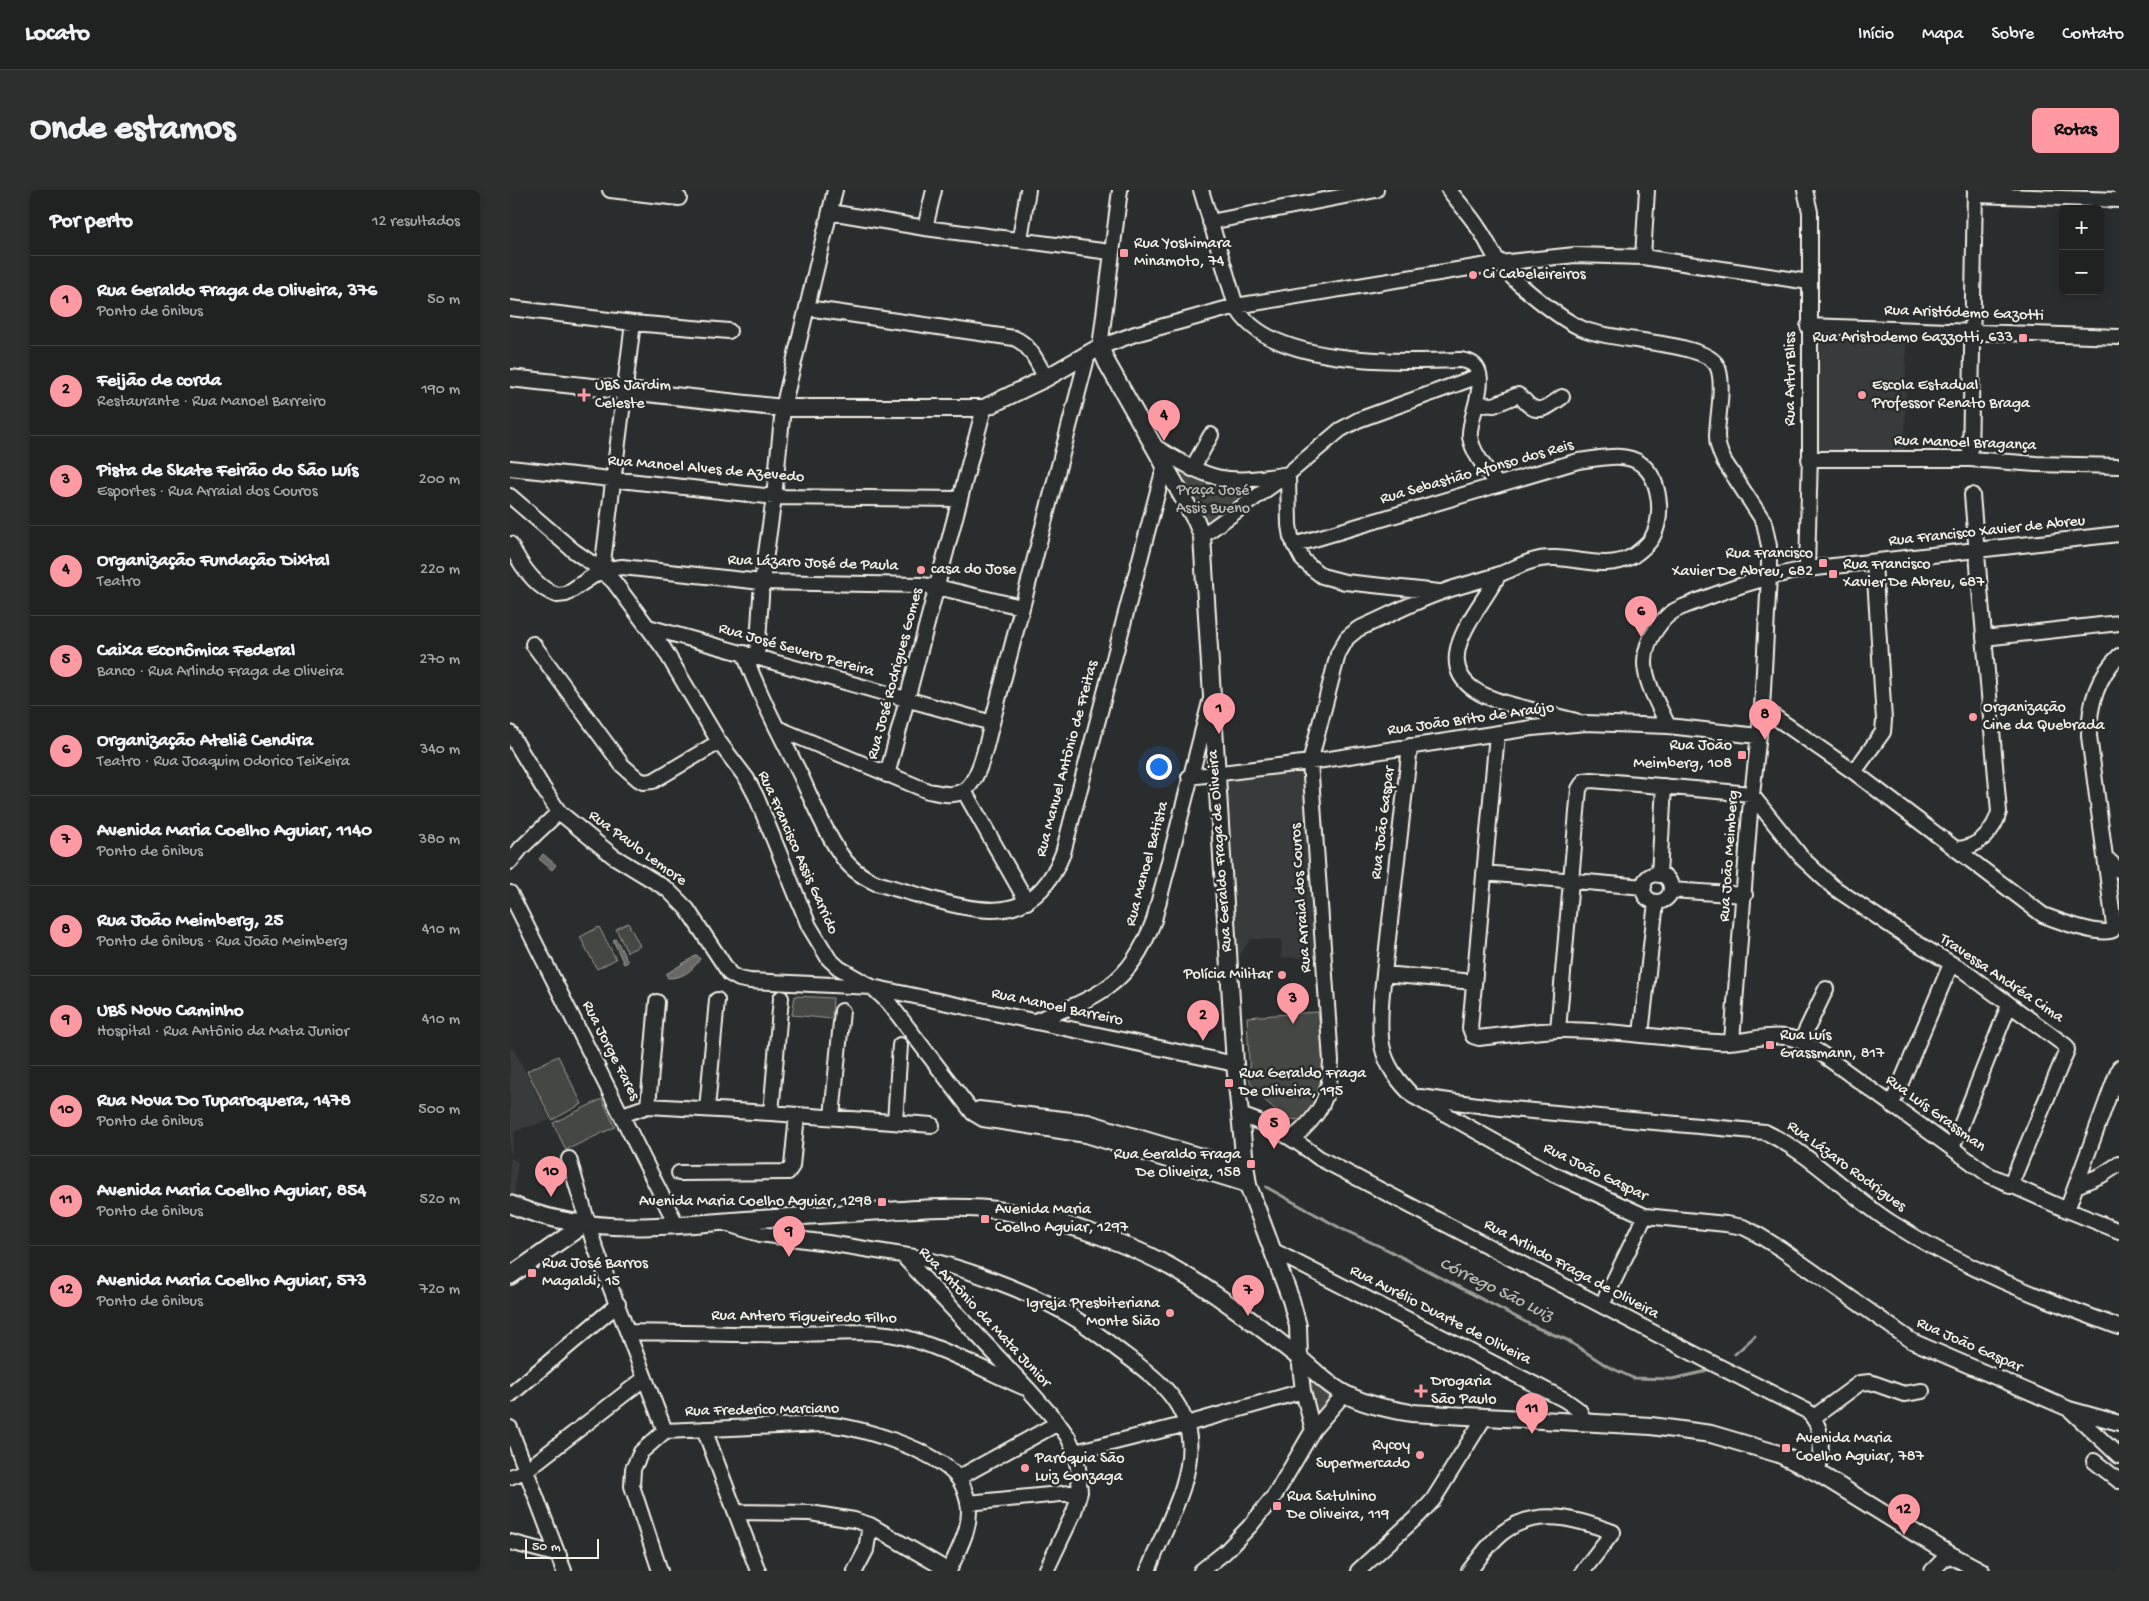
<!DOCTYPE html>
<html lang="pt">
<head>
<meta charset="utf-8">
<style>
	body { margin:0; font-family:"Gochi Hand",sans-serif; background:#2d2f2f; color:#f1f3f6 }
	.controls { position:absolute; right:15px; top:15px; display:grid; overflow:hidden; border-radius:8px; box-shadow:0 2px 8px #0003 }
	.controls button { width:45px; height:45px; display:grid; place-items:center; padding:0; border:0; border-bottom:1px solid #3d3f40; background:#202222; color:#f1f3f6; font:25px sans-serif }
	.scale { position:absolute; left:15px; bottom:12px; width:74px; box-sizing:border-box; padding-left:5px; border:2px solid #f4f1e8; border-top:0; font-size:14px; line-height:18px; white-space:nowrap; color:#f4f1e8; -webkit-text-stroke:4px #2a2d2e; paint-order:stroke }
	.you { position:absolute; left:648px; top:576px; width:18px; height:18px; margin:-12px; border:4px solid #fff; border-radius:50%; background:#1a73e8; box-shadow:0 0 0 8px #1a73e833 }
	.badge { display:grid; place-items:center; width:32px; height:32px; border-radius:50%; background:#ff9aa2; color:#111; font-size:16px; font-weight:700 }
	.pin { position:absolute; translate:-50% -41px; filter:drop-shadow(0 1px 2px #0008) }
	.pin::after { content:''; position:absolute; top:26px; width:18px; height:15px; background:inherit; clip-path:polygon(0 0,100% 0,50% 100%) }
	.list { margin:0; padding:0; list-style:none }
	h2 { display:flex; justify-content:space-between; align-items:center; height:65px; margin:0; padding:0 20px; font-size:21px }
	h2 small { font-size:16px; font-weight:400; color:#a2a4a5 }
	.list li { display:grid; grid-template-columns:32px 1fr auto; gap:15px; align-items:center; box-sizing:border-box; height:90px; padding:0 20px; border-top:1px solid #3d3f40 }
	.list b { display:block; font-size:19px; white-space:nowrap }
	.list p { margin:0; font-size:16px; white-space:nowrap; color:#a2a4a5 }
	.list em { font-size:16px; font-style:normal; color:#a2a4a5 }
	.map { position:relative; flex:none; width:1609px; height:1381px; overflow:hidden; border-radius:8px }
	header { display:flex; align-items:center; gap:30px; box-sizing:border-box; height:70px; padding:0 25px; background:#202222; border-bottom:1px solid #3d3f40 }
	header strong { font-size:24px }
	nav { display:flex; gap:28px; margin-inline-start:auto; font-size:18px }
	.intro { display:flex; align-items:center; justify-content:space-between; box-sizing:border-box; height:120px; padding:0 30px }
	h1 { margin:0; font-size:35px }
	.button { padding:12px 22px; border-radius:8px; background:#ff9aa2; color:#111; font-size:18px; font-weight:700 }
	main { display:flex; gap:30px; padding:0 30px }
	aside { flex:1; background:#202222; border-radius:8px; box-shadow:0 2px 8px #0003 }
	.map>svg:first-child { display:block }
	.built { fill:#373a3a }
	.green { fill:#444645; stroke:#9c9c96 }
	.water { fill:#676866; stroke:#9f9f9a }
	.lines { fill:none; stroke-linecap:round; stroke-linejoin:round }
	.stream { stroke:#9f9f9a; stroke-width:3 }
	.minor-casing { stroke:#f4f1e8; stroke-width:18 }
	.major-casing { stroke:#f4f1e8; stroke-width:20 }
	.minor { stroke:#2a2d2e; stroke-width:14 }
	.major { stroke:#2a2d2e; stroke-width:16 }
	.poi-dot { fill:#ff9aa2; stroke:#2a2d2e; stroke-width:2 }
	.labels { text-anchor:middle; dominant-baseline:central; stroke-width:5; stroke-linejoin:round; paint-order:stroke }
	.poi-label { font-size:16px; fill:#f4f1e8; stroke:#2a2d2e; text-anchor:start }
	.street-label { font-size:16px; fill:#f4f1e8; stroke:#2a2d2e }
	.park-label { font-size:16px; fill:#b6b5af; stroke:#2a2d2e }
	.water-label { font-size:18px; font-style:italic; fill:#b5b3ae; stroke:#2a2d2e }
</style>
</head>
<body>
<header>
<strong>Locato</strong>
<nav><a>Início</a><a>Mapa</a><a>Sobre</a><a>Contato</a></nav>
</header>
<div class="intro"><h1>Onde estamos</h1><a class="button">Rotas</a></div>
<main>
<aside>
<h2>Por perto<small>12 resultados</small></h2>
<ul class="list">
<li><span class="badge">1</span><div><b>Rua Geraldo Fraga de Oliveira, 376</b><p>Ponto de ônibus</p></div><em>50 m</em></li>
<li><span class="badge">2</span><div><b>Feijão de corda</b><p>Restaurante · Rua Manoel Barreiro</p></div><em>190 m</em></li>
<li><span class="badge">3</span><div><b>Pista de Skate Feirão do São Luís</b><p>Esportes · Rua Arraial dos Couros</p></div><em>200 m</em></li>
<li><span class="badge">4</span><div><b>Organização Fundação Dixtal</b><p>Teatro</p></div><em>220 m</em></li>
<li><span class="badge">5</span><div><b>Caixa Econômica Federal</b><p>Banco · Rua Arlindo Fraga de Oliveira</p></div><em>270 m</em></li>
<li><span class="badge">6</span><div><b>Organização Ateliê Cendira</b><p>Teatro · Rua Joaquim Odorico Teixeira</p></div><em>340 m</em></li>
<li><span class="badge">7</span><div><b>Avenida Maria Coelho Aguiar, 1140</b><p>Ponto de ônibus</p></div><em>380 m</em></li>
<li><span class="badge">8</span><div><b>Rua João Meimberg, 25</b><p>Ponto de ônibus · Rua João Meimberg</p></div><em>410 m</em></li>
<li><span class="badge">9</span><div><b>UBS Novo Caminho</b><p>Hospital · Rua Antônio da Mata Junior</p></div><em>410 m</em></li>
<li><span class="badge">10</span><div><b>Rua Nova Do Tuparoquera, 1478</b><p>Ponto de ônibus</p></div><em>500 m</em></li>
<li><span class="badge">11</span><div><b>Avenida Maria Coelho Aguiar, 854</b><p>Ponto de ônibus</p></div><em>520 m</em></li>
<li><span class="badge">12</span><div><b>Avenida Maria Coelho Aguiar, 573</b><p>Ponto de ônibus</p></div><em>720 m</em></li>
</ul>
</aside>
<div class="map">
<svg width="1609" height="1381" viewBox="0 0 1609 1381">
	<rect width="100%" height="100%" fill="#2a2d2e"/>
	<filter id="ink" filterUnits="userSpaceOnUse"><feTurbulence type="fractalNoise" baseFrequency=".02" numOctaves="2"/><feDisplacementMap in="SourceGraphic" scale="10" xChannelSelector="R" yChannelSelector="G"/><feConvolveMatrix kernelMatrix="1 2 1 2 8 2 1 2 1" color-interpolation-filters="sRGB"/></filter>
	<g filter="url(#ink)">
		<path class="built" d="M1310,142L1396,145L1395,265H1305Z
			M794,579L803,749L805,767L771,768L772,749H741L730,765L722,763L711,590Z
			M3,858L40,930L5,941L0,968L8,972L4,1005L0,1003V859Z"/>
		<path class="green" d="M663,275L764,291L695,337Z
			M118,733L130,756L117,762L106,739Z
			M89,737L106,769L87,779L70,747Z
			M285,806L323,808L322,829L282,825Z
			M808,822C812,864 823,896 793,930L780,929L767,921L751,907L740,892L737,827Z
			M48,866L72,914L42,930L17,881Z
			M92,909L105,937L56,960L43,933Z
			M798,1185L824,1209L802,1234Z"/>
		<path class="water" d="M33,664L46,675L42,680L29,669Z
			M106,749L118,772L114,774L103,750Z
			M187,765L190,769C182,781 173,788 158,788L156,784Z"/>
		<g class="lines">
			<path class="stream" d="M756,997L832,1039L878,1060L1025,1137L1057,1150L1097,1176L1123,1188L1162,1189L1193,1182L1201,1177
				M1225,1164L1245,1146"/>
			<defs>
				<path id="minor" d="M100,0L169,8
					M610,0L590,157L625,144L726,116L990,73L1065,65L1133,67L1299,92
					M691,0L726,116C757,177 892,172 950,170C990,174 957,226 960,247C963,264 977,280 987,294
					M939,0C949,13 960,25 969,39C977,50 982,64 991,75C1005,93 1050,129 1071,138C1100,152 1190,151 1206,174C1216,189 1207,228 1207,246C1207,255 1210,263 1214,271L1254,332L1259,356V386L1252,518L1240,622L1222,851
					M1295,0L1300,22V264L1297,379
					M1465,5L1609,10
					M320,22L415,38L600,62
					M700,32L866,0
					M415,38L424,0
					M510,49L518,0
					M1133,67L1137,0
					M0,118L123,133L219,141
					M297,118L504,148C521,155 527,173 536,188
					M1298,136L1609,147
					M966,214L984,215L1008,205C1014,208 1015,213 1020,216C1031,225 1043,213 1052,207
					M647,258C702,291 713,295 778,284
					M1299,269H1460L1526,274L1609,276
					M1460,269L1465,0
					M0,278L264,307L449,309
					M682,279L701,245
					M0,306L64,361L90,379L104,392L154,459L209,552L237,589L246,606L299,736L319,769L329,778L362,797L379,813L463,923L473,929L576,945L738,995
					M692,346L775,286
					M0,354C10,374 25,398 47,405L56,404L92,380L112,377L252,392L411,395L427,397L511,417
					M92,380L123,133
					M989,384C976,408 955,432 948,458C938,502 988,511 1018,519C1034,523 1050,527 1066,531
					M929,402L835,392L812,386L803,379L793,370L781,347L779,335L778,284L830,240L848,230L969,186
					M138,437L482,533
					M1474,448L1609,433
					M23,454L112,575L128,589L133,592L143,591L209,552
					M234,463C249,505 270,544 290,584C302,610 313,638 329,662C338,677 350,686 366,693C387,699 408,705 429,711C487,727 528,727 553,663L655,274
					M247,466L252,392L264,307L273,218L325,0
					M1252,518L1344,582L1533,725C1546,730 1591,747 1603,740L1604,735L1579,546C1579,517 1587,487 1609,466
					M1158,536C1143,502 1121,473 1147,438C1153,429 1160,422 1170,418C1213,401 1251,387 1297,379L1609,344
					M267,538L418,601C429,603 442,607 453,601C470,592 477,550 482,533L578,164
					M0,543L33,598L49,622L103,666L157,699L177,719L220,784L229,789L240,791L362,797L725,874
					M987,544L960,838L963,846L969,848C995,845 1022,841 1048,840C1101,839 1154,849 1207,852C1230,854 1252,844 1275,847C1291,849 1303,858 1316,867L1479,985L1557,1020L1609,1041
					M900,556C893,620 885,684 878,749C875,778 867,827 872,855C876,876 888,891 903,906L1043,984L1135,1026L1216,1034L1233,1037L1245,1043L1271,1059L1402,1151L1559,1219L1609,1233
					M1344,582L1373,542L1374,530L1364,372
					M377,585L474,218
					M679,587L800,572L1022,538L1076,533L1158,536L1248,546
					M454,601L517,712
					M1447,659C1468,658 1484,641 1489,622L1462,305
					M1595,667L1609,680
					M0,672L11,658L49,622
					M974,683L1134,697
					M1133 698a14 14 0 1 1 28 0a14 14 0 1 1-28 0Z
					M1149,685L1154,596
					M1161,700L1235,705
					M0,703L167,1036
					M874,784L964,792
					M525,831C588,807 619,796 644,730L700,512
					M1048,840L1069,599L1074,591L1082,590L1241,604L1293,669L1323,697L1405,752L1454,781L1556,856L1557,860L1500,996
					M1131,844L1146,712
					M1291,851L1316,799
					M910,907L990,918L1255,942C1302,964 1338,1005 1382,1033C1453,1078 1530,1108 1609,1137
					M1382,914L1441,774
					M138,916L147,812
					M197,919L207,810
					M469,919L578,932L735,979
					M261,923L271,808
					M112,925L138,916L261,923L422,935
					M729,925C760,934 784,949 809,968L1196,1170L1297,1221C1316,1238 1311,1260 1308,1283
					M322,927L332,821
					M385,932L390,855
					M783,948C810,926 820,907 821,871L800,572L828,464L837,448L848,439C876,427 903,412 932,402C951,395 971,391 990,384C1001,380 1011,374 1022,371C1055,360 1091,384 1123,366C1130,361 1138,355 1142,348C1154,327 1151,289 1131,274C1115,261 1087,269 1068,271L784,355
					M1442,958L1499,815
					M59,969L84,1054L155,1241
					M169,983L278,982L282,976L287,925
					M1566,996L1592,985L1609,974
					M1557,1020L1609,878
					M214,1033L250,1044L318,1053L392,1065L518,1199L548,1233L558,1247L565,1262L568,1278L570,1302L564,1322L536,1381
					M762,1060L1055,1210L1069,1220L1075,1232
					M392,1065C444,1073 527,1103 572,1133C585,1142 598,1152 611,1162C642,1185 674,1207 679,1248C684,1292 653,1340 638,1381
					M1092,1115L1135,1026
					M119,1142C173,1143 228,1145 283,1144C316,1144 357,1139 389,1146C432,1156 473,1180 513,1197
					M789,1167L793,1201L803,1240
					M0,1205L108,1114
					M1560,1220L1609,1266
					M1304,1227L1350,1193L1360,1192L1394,1204L1412,1201
					M0,1238L54,1381
					M194,1239L248,1381
					M155,1241L312,1234C347,1236 425,1259 448,1288C453,1294 456,1304 458,1312C463,1336 448,1360 439,1381L360,1335L344,1330L300,1323L226,1322
					M565,1262L677,1234L793,1201
					M1584,1271L1609,1291
					M0,1287L15,1281L135,1188
					M448,1288L548,1233
					M458,1313L570,1302
					M0,1352L49,1365
					M150,1381L122,1296L123,1279L131,1262L155,1241
					M345,1381L356,1360L360,1335
					M691,1381L715,1362L740,1336L765,1305L803,1240L834,1204
					M848,1381L910,1324L923,1310L974,1228
					M959,1381C970,1368 979,1353 992,1343C1027,1316 1067,1329 1103,1342L1073,1381
					M1422,1381L1439,1364"/>
				<path id="major" d="M0,188L273,218H474L536,188L590,157L597,173L686,331L692,346L725,874L735,974L738,995L781,1110L788,1136L789,1167
					M0,1014C65,1043 140,1038 209,1032C263,1028 318,1024 373,1021C413,1019 453,1015 493,1021C555,1031 625,1054 678,1087C716,1110 753,1139 787,1166C803,1179 819,1197 837,1205C857,1215 879,1219 901,1223L1141,1236L1201,1244L1269,1264L1308,1283L1439,1364L1471,1381
					M0,1086L73,1035"/>
			</defs>
			<use href="#minor" class="minor-casing"/>
			<use href="#major" class="major-casing"/>
			<use href="#minor" class="minor"/>
			<use href="#major" class="major"/>
		</g>
	</g>
	<g class="poi-dot">
		<rect x="609" y="58" width="10" height="10" rx="2.5"/>
		<circle cx="963" cy="85" r="5"/>
		<rect x="1508" y="143" width="10" height="10" rx="2.5"/>
		<path d="M71.5 197.5h5v5h5v5h-5v5h-5v-5h-5v-5h5z"/>
		<circle cx="1352" cy="205" r="5"/>
		<rect x="1308" y="368" width="10" height="10" rx="2.5"/>
		<circle cx="411" cy="380" r="5"/>
		<rect x="1318" y="379" width="10" height="10" rx="2.5"/>
		<circle cx="1463" cy="527" r="5"/>
		<rect x="1227" y="560" width="10" height="10" rx="2.5"/>
		<circle cx="772" cy="785" r="5"/>
		<rect x="1255" y="850" width="10" height="10" rx="2.5"/>
		<rect x="714" y="888" width="10" height="10" rx="2.5"/>
		<rect x="736" y="969" width="10" height="10" rx="2.5"/>
		<rect x="367" y="1007" width="10" height="10" rx="2.5"/>
		<rect x="470" y="1024" width="10" height="10" rx="2.5"/>
		<rect x="17" y="1078" width="10" height="10" rx="2.5"/>
		<circle cx="660" cy="1123" r="5"/>
		<path d="M908.5 1193.5h5v5h5v5h-5v5h-5v-5h-5v-5h5z"/>
		<rect x="1271" y="1253" width="10" height="10" rx="2.5"/>
		<circle cx="910" cy="1265" r="5"/>
		<circle cx="515" cy="1278" r="5"/>
		<rect x="762" y="1311" width="10" height="10" rx="2.5"/>
	</g>
	<g class="labels">
		<g class="poi-label">
			<text x="624" y="54">Rua Yoshimara<tspan x="624" dy="18">Minamoto, 74</tspan></text>
			<text x="973" y="85">Ci Cabeleireiros</text>
			<text x="1503" y="148" text-anchor="end">Rua Aristodemo Gazzotti, 633</text>
			<text x="85" y="196">UBS Jardim<tspan x="85" dy="18">Celeste</tspan></text>
			<text x="1362" y="196">Escola Estadual<tspan x="1362" dy="18">Professor Renato Braga</tspan></text>
			<text x="1303" y="364" text-anchor="end">Rua Francisco<tspan x="1303" dy="18">Xavier De Abreu, 682</tspan></text>
			<text x="1333" y="375">Rua Francisco<tspan x="1333" dy="18">Xavier De Abreu, 687</tspan></text>
			<text x="421" y="380">casa do Jose</text>
			<text x="1473" y="518">Organização<tspan x="1473" dy="18">Cine da Quebrada</tspan></text>
			<text x="1222" y="556" text-anchor="end">Rua João<tspan x="1222" dy="18">Meimberg, 108</tspan></text>
			<text x="762" y="785" text-anchor="end">Polícia Militar</text>
			<text x="1270" y="846">Rua Luís<tspan x="1270" dy="18">Grassmann, 817</tspan></text>
			<text x="729" y="884">Rua Geraldo Fraga<tspan x="729" dy="18">De Oliveira, 195</tspan></text>
			<text x="731" y="965" text-anchor="end">Rua Geraldo Fraga<tspan x="731" dy="18">De Oliveira, 158</tspan></text>
			<text x="362" y="1012" text-anchor="end">Avenida Maria Coelho Aguiar, 1298</text>
			<text x="485" y="1020">Avenida Maria<tspan x="485" dy="18">Coelho Aguiar, 1297</tspan></text>
			<text x="32" y="1074">Rua José Barros<tspan x="32" dy="18">Magaldi, 15</tspan></text>
			<text x="650" y="1114" text-anchor="end">Igreja Presbiteriana<tspan x="650" dy="18">Monte Sião</tspan></text>
			<text x="921" y="1192">Drogaria<tspan x="921" dy="18">São Paulo</tspan></text>
			<text x="1286" y="1249">Avenida Maria<tspan x="1286" dy="18">Coelho Aguiar, 787</tspan></text>
			<text x="900" y="1256" text-anchor="end">Rycoy<tspan x="900" dy="18">Supermercado</tspan></text>
			<text x="525" y="1269">Paróquia São<tspan x="525" dy="18">Luiz Gonzaga</tspan></text>
			<text x="777" y="1307">Rua Satulnino<tspan x="777" dy="18">De Oliveira, 119</tspan></text>
		</g>
		<g class="street-label">
			<text transform="translate(1454 124) rotate(2)">Rua Aristódemo Gazotti</text>
			<text transform="translate(1281 189) rotate(-90)">Rua Artur Bliss</text>
			<text transform="translate(1455 254) rotate(2)">Rua Manoel Bragança</text>
			<text transform="translate(196 280) rotate(5)">Rua Manoel Alves de Azevedo</text>
			<text transform="translate(967 283) rotate(-16)">Rua Sebastião Afonso dos Reis</text>
			<text transform="translate(1477 342) rotate(-6)">Rua Francisco Xavier de Abreu</text>
			<text transform="translate(303 374) rotate(2)">Rua Lázaro José de Paula</text>
			<text transform="translate(286 461) rotate(16)">Rua José Severo Pereira</text>
			<text transform="translate(386 484) rotate(-75)">Rua José Rodrigues Gomes</text>
			<text transform="translate(961 530) rotate(-8)">Rua João Brito de Araújo</text>
			<text transform="translate(558 569) rotate(-75)">Rua Manuel Antônio de Freitas</text>
			<text transform="translate(874 633) rotate(-83)">Rua João Gaspar</text>
			<text transform="translate(127 659) rotate(36)">Rua Paulo Lemore</text>
			<text transform="translate(711 661) rotate(-94)">Rua Geraldo Fraga de Oliveira</text>
			<text transform="translate(287 663) rotate(66)">Rua Francisco Assis Garrido</text>
			<text transform="translate(1220 666) rotate(-86)">Rua João Meimberg</text>
			<text transform="translate(638 674) rotate(-75)">Rua Manoel Batista</text>
			<text transform="translate(792 708) rotate(-94)">Rua Arraial dos Couros</text>
			<text transform="translate(1491 789) rotate(34)">Travessa Andréa Cima</text>
			<text transform="translate(547 818) rotate(12)">Rua Manoel Barreiro</text>
			<text transform="translate(100 861) rotate(63)">Rua Jorge Fares</text>
			<text transform="translate(1425 924) rotate(36)">Rua Luís Grassman</text>
			<text transform="translate(1336 977) rotate(36)">Rua Lázaro Rodrigues</text>
			<text transform="translate(1085 983) rotate(26)">Rua João Gaspar</text>
			<text transform="translate(1061 1080) rotate(28)">Rua Arlindo Fraga de Oliveira</text>
			<text transform="translate(930 1126) rotate(27)">Rua Aurélio Duarte de Oliveira</text>
			<text transform="translate(294 1128) rotate(1)">Rua Antero Figueiredo Filho</text>
			<text transform="translate(474 1128) rotate(47)">Rua Antônio da Mata Junior</text>
			<text transform="translate(1459 1156) rotate(24)">Rua João Gaspar</text>
			<text transform="translate(252 1221) rotate(-1)">Rua Frederico Marciano</text>
		</g>
		<g class="park-label">
			<text x="703" y="301">Praça José<tspan x="703" dy="18">Assis Bueno</tspan></text>
		</g>
		<g class="water-label">
			<text transform="translate(986 1100) rotate(26)">Córrego São Luiz</text>
		</g>
	</g>
</svg>
<div class="controls">
<button>+</button>
<button>−</button>
</div>
<div class="scale">50 m</div>
<div class="you"></div>
<div class="pin badge" style="left:709px;top:544px">1</div>
<div class="pin badge" style="left:693px;top:851px">2</div>
<div class="pin badge" style="left:783px;top:834px">3</div>
<div class="pin badge" style="left:654px;top:251px">4</div>
<div class="pin badge" style="left:764px;top:959px">5</div>
<div class="pin badge" style="left:1131px;top:447px">6</div>
<div class="pin badge" style="left:738px;top:1126px">7</div>
<div class="pin badge" style="left:1255px;top:550px">8</div>
<div class="pin badge" style="left:279px;top:1067px">9</div>
<div class="pin badge" style="left:41px;top:1007px">10</div>
<div class="pin badge" style="left:1022px;top:1244px">11</div>
<div class="pin badge" style="left:1394px;top:1345px">12</div>
</div>
</main>
</body>
</html>
